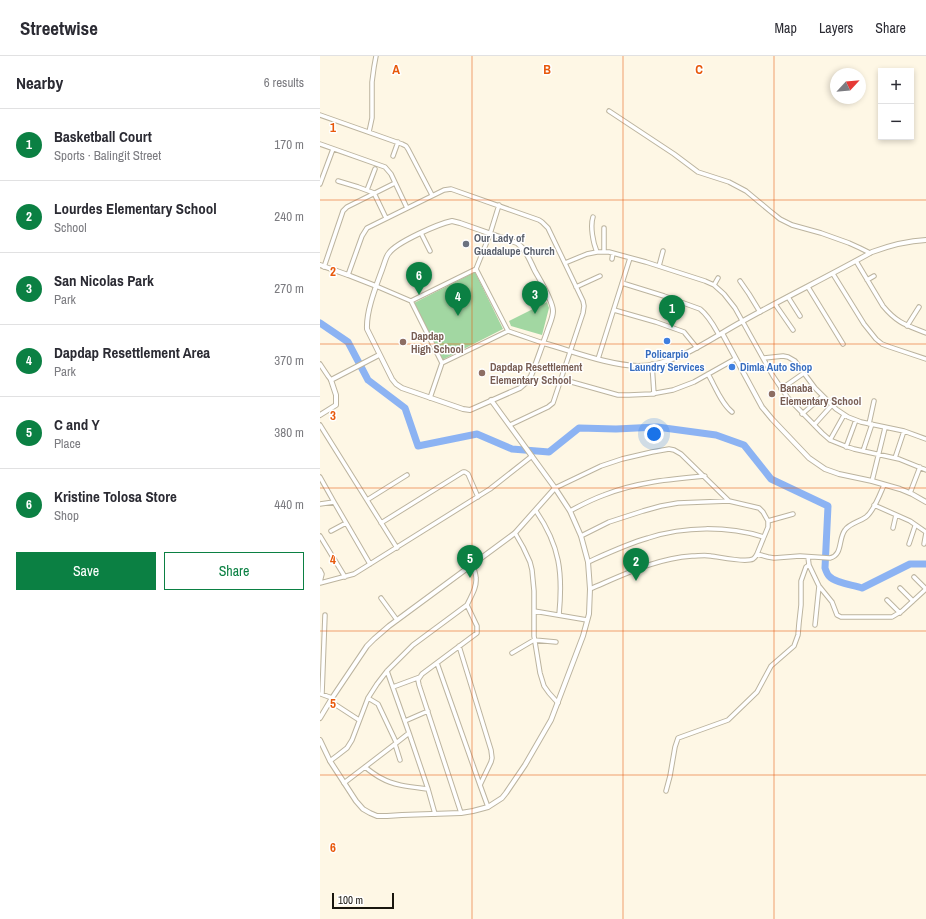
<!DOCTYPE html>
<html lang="en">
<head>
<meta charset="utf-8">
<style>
	body { margin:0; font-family:"Archivo Narrow",sans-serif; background:#f7f7f7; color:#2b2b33 }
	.controls { position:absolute; right:12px; top:12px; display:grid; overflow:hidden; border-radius:0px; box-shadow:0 2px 6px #0003 }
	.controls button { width:36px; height:36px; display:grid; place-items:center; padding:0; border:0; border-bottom:1px solid #e1e1e2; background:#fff; color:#2b2b33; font:20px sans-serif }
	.compass { position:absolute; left:510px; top:12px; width:36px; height:36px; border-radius:50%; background:#fff; box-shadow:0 2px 6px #0003; rotate:64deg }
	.scale { position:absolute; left:12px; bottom:10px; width:62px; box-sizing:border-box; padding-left:4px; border:2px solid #19160e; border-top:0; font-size:11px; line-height:14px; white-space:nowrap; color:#19160e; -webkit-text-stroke:3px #fff; paint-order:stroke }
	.you { position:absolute; left:334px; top:378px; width:14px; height:14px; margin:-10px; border:3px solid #fff; border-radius:50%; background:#1a73e8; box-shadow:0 0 0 6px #1a73e833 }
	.badge { display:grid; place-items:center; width:26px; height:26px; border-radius:50%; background:#0b8043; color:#fff; font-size:13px; font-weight:700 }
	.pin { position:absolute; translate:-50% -33px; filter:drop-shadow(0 1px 2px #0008) }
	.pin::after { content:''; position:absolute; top:21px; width:14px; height:12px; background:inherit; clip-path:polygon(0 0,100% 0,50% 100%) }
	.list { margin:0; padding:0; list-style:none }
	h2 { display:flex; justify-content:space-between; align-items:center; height:52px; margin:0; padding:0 16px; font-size:17px }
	h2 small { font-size:13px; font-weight:400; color:#7c7c81 }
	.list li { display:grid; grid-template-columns:26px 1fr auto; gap:12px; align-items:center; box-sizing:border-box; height:72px; padding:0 16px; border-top:1px solid #e1e1e2 }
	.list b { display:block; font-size:15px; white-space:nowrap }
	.list p { margin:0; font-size:13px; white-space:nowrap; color:#7c7c81 }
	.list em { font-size:13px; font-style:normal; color:#7c7c81 }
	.actions { display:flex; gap:8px; padding:12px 16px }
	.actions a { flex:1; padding:9px 0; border:1px solid #0b8043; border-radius:0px; text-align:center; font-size:14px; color:#0b8043 }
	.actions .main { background:#0b8043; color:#fff }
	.map { position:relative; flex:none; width:606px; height:863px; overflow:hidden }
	header { display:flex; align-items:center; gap:24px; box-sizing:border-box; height:56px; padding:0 20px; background:#fff; border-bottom:1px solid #e1e1e2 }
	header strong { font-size:19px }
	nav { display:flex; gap:22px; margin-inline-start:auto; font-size:14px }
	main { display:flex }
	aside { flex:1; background:#fff }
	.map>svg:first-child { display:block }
	.green { fill:#a2d7a2 }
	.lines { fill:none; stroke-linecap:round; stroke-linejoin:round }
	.river { stroke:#8cb3f3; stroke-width:7 }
	.minor-casing { stroke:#bcb49f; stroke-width:5.5 }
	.tertiary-casing { stroke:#bcb49f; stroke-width:6 }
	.minor { stroke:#fff; stroke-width:3.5 }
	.tertiary { stroke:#fff; stroke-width:4 }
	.grid { fill:none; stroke:#e8590c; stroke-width:1; stroke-opacity:0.55 }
	.worship-dot { fill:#6b7280; stroke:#fff; stroke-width:1.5 }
	.shop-dot { fill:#3f7fe0; stroke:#fff; stroke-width:1.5 }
	.education-dot { fill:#8d6e63; stroke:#fff; stroke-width:1.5 }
	.labels { text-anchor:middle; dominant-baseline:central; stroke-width:3; stroke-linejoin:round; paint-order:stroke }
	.worship-label { font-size:11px; font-weight:bold; fill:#5b616d; stroke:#fff; text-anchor:start }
	.education-label { font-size:11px; font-weight:bold; fill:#785e54; stroke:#fff; text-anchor:start }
	.shop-label { font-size:11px; font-weight:bold; fill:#366cbe; stroke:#fff }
	.grid-label { font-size:13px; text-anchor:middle; font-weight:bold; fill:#e8590c; stroke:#fff; stroke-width:3; stroke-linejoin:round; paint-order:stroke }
</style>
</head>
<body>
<header>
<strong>Streetwise</strong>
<nav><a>Map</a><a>Layers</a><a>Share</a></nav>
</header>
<main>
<aside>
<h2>Nearby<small>6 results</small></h2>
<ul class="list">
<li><span class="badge">1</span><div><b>Basketball Court</b><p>Sports · Balingit Street</p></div><em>170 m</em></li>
<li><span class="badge">2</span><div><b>Lourdes Elementary School</b><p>School</p></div><em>240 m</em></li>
<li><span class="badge">3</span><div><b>San Nicolas Park</b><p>Park</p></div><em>270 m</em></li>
<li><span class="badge">4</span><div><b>Dapdap Resettlement Area</b><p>Park</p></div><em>370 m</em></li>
<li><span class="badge">5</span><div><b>C and Y</b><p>Place</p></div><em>380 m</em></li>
<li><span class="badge">6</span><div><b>Kristine Tolosa Store</b><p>Shop</p></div><em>440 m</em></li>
</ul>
<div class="actions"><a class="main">Save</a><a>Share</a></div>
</aside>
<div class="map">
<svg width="606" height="863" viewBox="0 0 606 863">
	<rect width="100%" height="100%" fill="#fef7e5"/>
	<path class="green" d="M155,216L183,273L122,304L94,247Z
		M227,246L229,252L222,279L191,270L189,265Z"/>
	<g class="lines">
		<path class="river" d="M0,267L28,286L48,324L85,352L98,390L157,378L192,393L229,396L259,372L296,373L337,371L396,379L424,389L451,423L508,450L505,512C506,515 507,518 509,520C515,527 534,529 542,532L590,508H606"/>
		<defs>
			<path id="minor" d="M289,55L354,98L378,116L409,126L426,135L450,155L460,163L472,169L501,177L529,187L540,192L550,197
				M0,59L82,88L86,90L88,93L112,139
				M49,76L52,62V26L54,11L56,0
				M0,88L65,111L71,118L87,152
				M73,100L78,86
				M18,125L38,131L54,137L66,162
				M0,128L13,93
				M47,134L55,113
				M273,161C270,170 273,187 277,196
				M101,177L110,195
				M284,195V172
				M292,203L293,197
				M536,205L563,250C577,267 586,269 606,277
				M245,207L267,198L277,196H289L326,206L385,225L394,229L404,238L415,252L453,320L468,342L502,377L510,384L525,390L534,393L579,403L606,414
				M339,210L343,195
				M4,211L23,155L27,151L75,127
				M156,213L188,275L122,307L91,245L156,213L170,178L179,149
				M513,218L544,268L556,283L562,288L570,291L606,303
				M28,219L42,180L47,172L124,134L131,133L219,164L222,166L228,172L263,245L264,250L263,257L233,347L228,351L190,369
				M547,224L554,220
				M420,225L429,238L440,256
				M302,227L344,240L380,253C389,260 394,270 399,279
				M394,229L398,222
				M56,230L91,245
				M256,231L280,220
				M488,231L523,288
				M468,241L480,260
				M455,248L473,274
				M294,254L336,266L364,276L377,292
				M587,270L599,251
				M188,275L223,287
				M444,302L463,300L468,301L475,305L495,332L516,353L528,361L541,366L584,375L606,383
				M278,303L310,202
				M0,308L8,320L11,324
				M332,308L334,338
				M388,318C395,330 401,347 412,356
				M241,323L298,339H309L331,338L353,334L374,326L415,303
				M461,333L484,317
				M110,342L122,307
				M482,358L503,340
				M549,368L554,345
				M0,369L77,492
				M494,369L512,349
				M510,384L524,359
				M526,391L536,364
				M543,395L552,368
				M575,402L584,375
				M0,421L14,446L50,508
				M552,425L565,372
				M235,432L281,410L302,403L332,396L349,393L354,394L361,398L409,445L439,452L443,456L448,465V471L437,498
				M590,437L600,411
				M47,444L87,419
				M0,448L14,446
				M554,449L590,465L606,476
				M216,455C240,490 243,517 239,559
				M250,455C261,449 273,443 284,439C317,426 351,423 385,420
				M448,465L473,458
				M61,467L143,416H145L148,418L158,441
				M573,472L576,459
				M11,475L26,467
				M195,477L203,491L210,506L212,514L214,535V580L220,617L224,630L229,637L238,647
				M0,480L25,521
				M261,480L289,466L323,455L341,450L358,447L409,445
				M589,488L595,470
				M604,488L606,477
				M488,501L489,509L499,530L512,546L517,559L521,561H572L582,555L606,533
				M268,506C288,497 307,488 328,482C365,470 407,470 444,481
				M0,514L2,518L0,526
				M594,521L606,533
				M0,527L34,518L170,433L212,400
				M580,532L593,545
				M270,533C303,519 337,502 372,500C378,500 385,499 391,500C400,501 425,507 433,503C435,502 436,500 437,498L448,501L454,502L480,500L510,502C523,499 518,483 525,474C530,467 539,466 546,461C554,455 560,438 564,429
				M61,542L77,564
				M567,544L580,557
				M214,555L267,564
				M495,569L499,530
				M139,590L171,694L172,702L171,706L160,729L168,751
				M192,597L214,584L236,586
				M117,607L160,729
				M73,631L100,621
				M1,638L12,642
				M2,638L5,559
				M48,642L58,648L76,686
				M16,649L39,664
				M85,665L108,655
				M75,688L80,704
				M10,705L18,699L27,692L32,684L48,642L57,628L67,615L93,589L147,549
				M45,711C50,715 55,719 61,722C75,730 92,731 108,733L89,677
				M24,727L75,688L89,677L67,615
				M108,733L115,758
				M346,735L350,720L355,691L358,682L408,664L437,636L451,610L474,590L478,579L479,567L481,549V525L486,511L489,509
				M141,757L99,629L98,624L102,618L157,577V570L147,549C151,540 157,532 156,522C156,518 154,513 153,509"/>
			<path id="tertiary" d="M132,165L140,167L197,187C206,193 210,205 215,215C220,224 233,245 233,255C233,262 229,269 227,276C222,290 217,305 211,320C208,325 205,328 200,332L150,354L143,353L82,332L76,328L72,323L47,273C46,254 57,228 63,211C65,206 66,200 69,197C77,186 118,168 132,165Z
				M0,209L28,219L56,230
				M402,277L442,351L452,363L489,402L505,413L519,418L552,425L580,433L592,438L606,446
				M223,287C253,295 287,309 318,310C356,310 391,282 423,265C466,241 509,220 552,196C571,189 586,185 606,184
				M0,359L16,349V339L11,324L59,299
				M0,662L12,642L47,590L54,583L69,570L195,477L235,432
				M0,684L10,705L36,745L43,753L50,757L57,760H67L82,759L141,757L153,755L168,751L182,742L186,737L205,709L231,664L263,580L269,558L270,533L268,506L261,480L250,455L235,432L171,344"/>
		</defs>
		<use href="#minor" class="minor-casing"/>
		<use href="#tertiary" class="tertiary-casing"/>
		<use href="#minor" class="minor"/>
		<use href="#tertiary" class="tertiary"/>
	</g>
	<path class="grid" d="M152,0V863M303,0V863M454,0V863M0,144H606M0,288H606M0,432H606M0,575H606M0,719H606"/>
	<circle class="worship-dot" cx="146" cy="188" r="4"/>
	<g class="shop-dot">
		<circle cx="347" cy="285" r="4"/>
		<circle cx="412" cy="311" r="4"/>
	</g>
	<g class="education-dot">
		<circle cx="83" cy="286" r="4"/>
		<circle cx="162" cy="317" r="4"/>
		<circle cx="452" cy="338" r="4"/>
	</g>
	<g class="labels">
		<g class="worship-label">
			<text x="154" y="182">Our Lady of<tspan x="154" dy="13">Guadalupe Church</tspan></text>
		</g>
		<g class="education-label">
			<text x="91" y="280">Dapdap<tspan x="91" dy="13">High School</tspan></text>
			<text x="170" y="311">Dapdap Resettlement<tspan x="170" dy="13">Elementary School</tspan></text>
			<text x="460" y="332">Banaba<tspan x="460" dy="13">Elementary School</tspan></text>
		</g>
		<g class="shop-label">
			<text x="347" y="298">Policarpio<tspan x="347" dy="13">Laundry Services</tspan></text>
			<text x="420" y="311" text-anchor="start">Dimla Auto Shop</text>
		</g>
	</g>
	<g class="grid-label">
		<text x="76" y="18">A</text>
		<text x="227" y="18">B</text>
		<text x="379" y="18">C</text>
		<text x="13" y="76">1</text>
		<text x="13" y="220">2</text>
		<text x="13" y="364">3</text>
		<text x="13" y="508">4</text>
		<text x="13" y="652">5</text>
		<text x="13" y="796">6</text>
	</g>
</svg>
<div class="controls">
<button>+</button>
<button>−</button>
</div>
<svg class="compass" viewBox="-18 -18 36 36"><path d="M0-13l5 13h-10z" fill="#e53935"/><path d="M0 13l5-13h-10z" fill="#7c7c81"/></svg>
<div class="scale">100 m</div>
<div class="you"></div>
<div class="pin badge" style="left:352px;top:272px">1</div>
<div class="pin badge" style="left:316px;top:525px">2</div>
<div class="pin badge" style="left:215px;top:258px">3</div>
<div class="pin badge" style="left:138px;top:260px">4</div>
<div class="pin badge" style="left:150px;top:522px">5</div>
<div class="pin badge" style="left:99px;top:239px">6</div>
</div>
</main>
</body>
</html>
